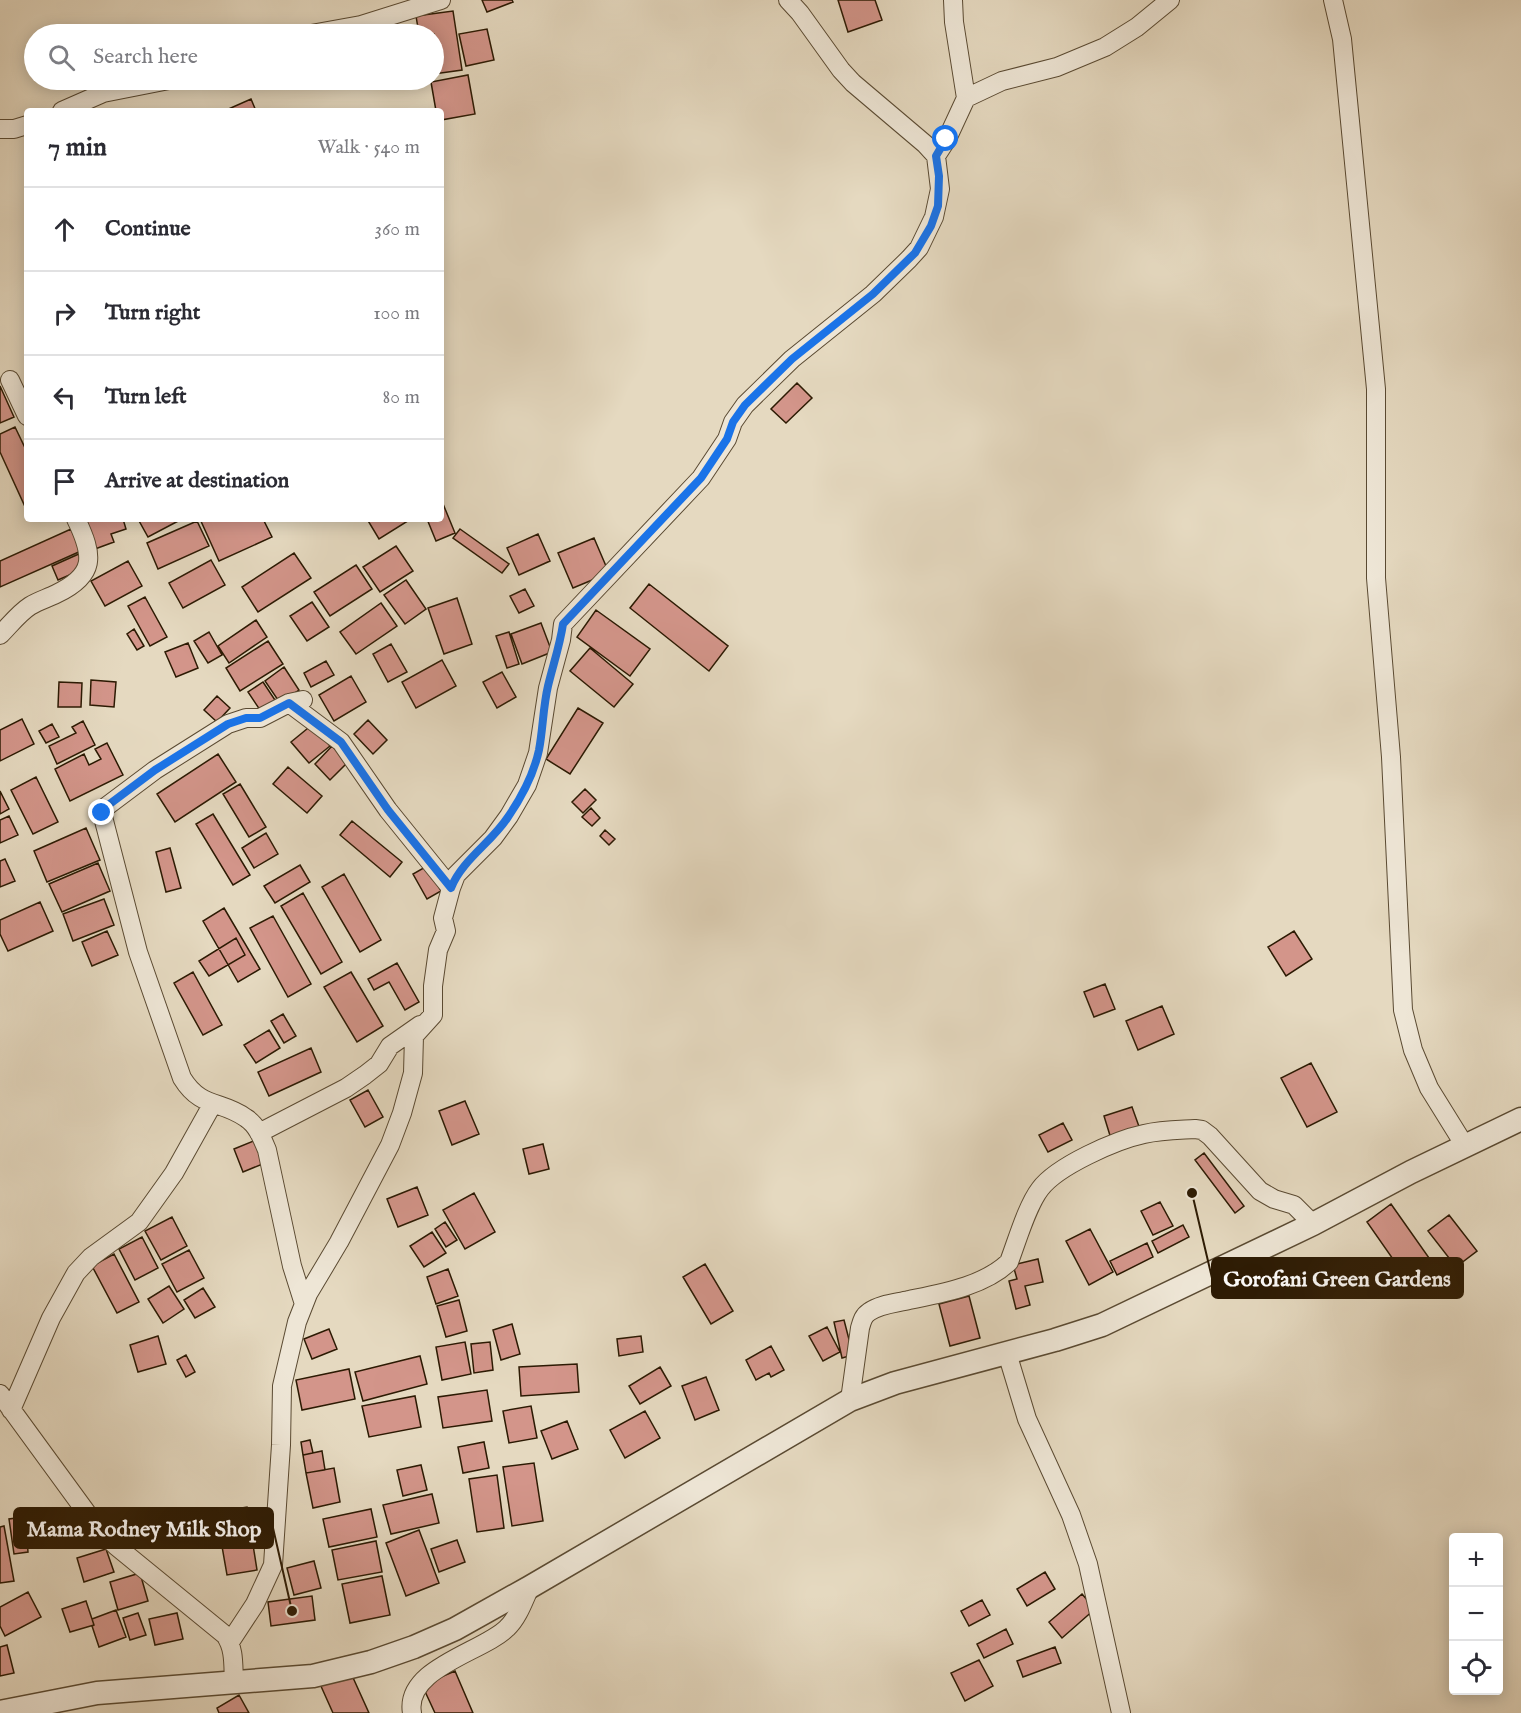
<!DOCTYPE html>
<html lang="en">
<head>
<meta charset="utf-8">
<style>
	body { margin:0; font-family:"IM FELL English",serif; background:#f7f7f7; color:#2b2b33 }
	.controls { position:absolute; right:18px; bottom:18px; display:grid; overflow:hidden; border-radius:6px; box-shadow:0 3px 15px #0003 }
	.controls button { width:54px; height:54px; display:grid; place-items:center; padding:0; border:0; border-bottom:2px solid #e1e1e2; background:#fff; color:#2b2b33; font:30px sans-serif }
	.stop { position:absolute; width:18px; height:18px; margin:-14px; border:4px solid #1a73e8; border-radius:50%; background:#fff }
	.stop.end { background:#1a73e8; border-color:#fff; box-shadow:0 2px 6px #0008 }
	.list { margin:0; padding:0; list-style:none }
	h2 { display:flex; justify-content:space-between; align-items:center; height:78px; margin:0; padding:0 24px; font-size:26px }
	h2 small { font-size:20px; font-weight:400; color:#7c7c81 }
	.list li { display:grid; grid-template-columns:39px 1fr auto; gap:18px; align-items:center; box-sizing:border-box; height:84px; padding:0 24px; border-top:2px solid #e1e1e2 }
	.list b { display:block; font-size:22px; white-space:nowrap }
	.list em { font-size:20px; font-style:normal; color:#7c7c81 }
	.icon { flex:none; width:33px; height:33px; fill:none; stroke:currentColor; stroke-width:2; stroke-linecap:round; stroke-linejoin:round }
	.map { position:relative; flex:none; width:1521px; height:1713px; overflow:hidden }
	.search { position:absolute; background:#fff; box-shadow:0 3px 15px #0003; left:24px; top:24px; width:420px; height:66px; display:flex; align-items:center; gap:15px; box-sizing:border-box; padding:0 21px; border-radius:33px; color:#7c7c81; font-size:22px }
	.panel { position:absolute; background:#fff; box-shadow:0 3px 15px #0003; left:24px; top:108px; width:420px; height:414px; border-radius:6px }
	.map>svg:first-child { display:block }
	.building { fill:#d3958a; stroke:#2c1a03; stroke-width:1.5 }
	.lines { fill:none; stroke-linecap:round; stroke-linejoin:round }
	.minor-casing { stroke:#5a4a32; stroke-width:20 }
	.tertiary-casing { stroke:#5a4a32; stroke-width:25 }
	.minor { stroke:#eee6d6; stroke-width:18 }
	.tertiary { stroke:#eee6d6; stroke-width:22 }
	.route { stroke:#1a73e8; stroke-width:8 }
	.leader { fill:none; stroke:#2c1a03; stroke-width:2 }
	.callout-dot { fill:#2c1a03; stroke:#eee6d6; stroke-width:2 }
	.callout { fill:#2c1a03; stroke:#2c1a03; stroke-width:2 }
	.callout-label { font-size:22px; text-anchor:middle; font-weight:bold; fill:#fff }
</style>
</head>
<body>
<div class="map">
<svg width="1521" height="1713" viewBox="0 0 1521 1713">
	<rect width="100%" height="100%" fill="#e5d9c0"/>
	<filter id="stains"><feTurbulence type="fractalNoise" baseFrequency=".00333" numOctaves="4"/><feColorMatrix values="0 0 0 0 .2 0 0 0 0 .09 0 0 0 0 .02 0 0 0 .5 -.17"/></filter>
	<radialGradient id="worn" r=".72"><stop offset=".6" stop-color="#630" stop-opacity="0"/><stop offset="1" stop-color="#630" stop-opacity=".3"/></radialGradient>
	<path class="building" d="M482,0H512L513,2L487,12Z
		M838,0H875L882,20L848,32Z
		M453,11L462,70L434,74V34H419L416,16Z
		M487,29L494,60L466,66L459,34Z
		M468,75L475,114L441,120V111H436L431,82Z
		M251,99L256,111H224Z
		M797,383L812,398L786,423L771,409Z
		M0,386L14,417L0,423Z
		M15,427L27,452V511L0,452V434Z
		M441,499L455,533L436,541L427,519H441Z
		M85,519H123L126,529L111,534L114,542L95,549Z
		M138,519H182L148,537Z
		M200,519H263L272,537L219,561Z
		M367,519H411L379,539Z
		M197,521L209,546L158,569L147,543Z
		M71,529L81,551L0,587V561Z
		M460,529L509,564L502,573L453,538Z
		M538,534L550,561L519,575L507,548Z
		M594,538L609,573L573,588L558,553Z
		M396,546L413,571L380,592L363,567Z
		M81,553L88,567L58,580L52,566Z
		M294,553L311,578L258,612L242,587Z
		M211,560L225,585L183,608L169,583Z
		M128,561L142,586L105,606L91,581Z
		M356,565L372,589L330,616L314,592Z
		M406,580L426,609L405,624L384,595Z
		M649,584L728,646L709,671L630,608Z
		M525,589L534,606L519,613L510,596Z
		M145,597L167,637L150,646L128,606Z
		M457,598L472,644L444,654L428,608Z
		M312,602L329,627L307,641L290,616Z
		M381,603L397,626L356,654L340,632Z
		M596,610L650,649L630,676L577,637Z
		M256,620L267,637L229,663L218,646Z
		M541,623L552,652L522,664L511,634Z
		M134,629L144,646L137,650L127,634Z
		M209,632L222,655L208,663L194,641Z
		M509,632L519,664L507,668L496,636Z
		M268,641L283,664L240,691L226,668Z
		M188,643L198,668L176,677L165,652Z
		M391,644L407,672L388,682L373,654Z
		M590,648L633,684L614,707L570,671Z
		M442,660L456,686L416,708L402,682Z
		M326,661L334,675L311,687L304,673Z
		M284,667L299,690L280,703L265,681Z
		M502,672L516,697L497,708L483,682Z
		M351,676L366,702L334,721L319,695Z
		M91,680L116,682L114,707L90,705Z
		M59,682L82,683L81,707H58Z
		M263,682L277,703L262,713L248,692Z
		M217,696L230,708L217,722L204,710Z
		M578,708L603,723L570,774L546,759Z
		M22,719L34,744L0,761V730Z
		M368,720L387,740L373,754L354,734Z
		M83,721L95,745L57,764L49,746L76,733L72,727Z
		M52,724L59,737L46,743L39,731Z
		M313,724L330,746L309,763L291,742Z
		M107,743L123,775L70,801L55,769L84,754L89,765L101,759L95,749Z
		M332,746L348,762L330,780L315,764Z
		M218,754L236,782L175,822L157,794Z
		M288,767L322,796L307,813L273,784Z
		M36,777L58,822L33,834L11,790Z
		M240,784L266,827L249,837L223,794Z
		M585,789L596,800L583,813L572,802Z
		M0,791L9,809L0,814Z
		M591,808L600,818L592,826L582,817Z
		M213,814L250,875L233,885L196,824Z
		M9,816L18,835L0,843V820Z
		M352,821L402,862L390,877L340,835Z
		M86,828L100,860L47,882L34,851Z
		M605,830L615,839L609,845L600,836Z
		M266,833L278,854L254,868L242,848Z
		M170,848L181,888L166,892L156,852Z
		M5,859L15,881L0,887V861Z
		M98,863L110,891L62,912L49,884Z
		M300,865L310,882L275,903L264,886Z
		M427,866L441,891L427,899L413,874Z
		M344,874L381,940L360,952L322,887Z
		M303,893L342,962L321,974L281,906Z
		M104,899L114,925L73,941L63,914Z
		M40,902L53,931L8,951L0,934V920Z
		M224,908L260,969L238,982L203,921Z
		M273,916L311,984L288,997L250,928Z
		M107,931L118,955L92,966L82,942Z
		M1294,931L1312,959L1286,976L1268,947Z
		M236,938L245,955L209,976L199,961Z
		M397,963L419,1002L405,1010L389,982L374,990L368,979Z
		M193,972L222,1025L203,1035L174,983Z
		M351,972L383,1026L357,1042L324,987Z
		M1105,984L1115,1009L1094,1017L1084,992Z
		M1162,1006L1174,1034L1138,1050L1126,1021Z
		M283,1014L296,1036L284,1043L271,1021Z
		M269,1030L280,1048L256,1063L244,1045Z
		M311,1048L321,1072L269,1096L258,1072Z
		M1311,1063L1337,1112L1307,1127L1281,1078Z
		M368,1090L383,1117L365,1127L350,1100Z
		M465,1101L479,1134L452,1145L439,1111Z
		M1132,1107L1141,1132L1112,1142L1104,1116Z
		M1063,1123L1072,1140L1048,1152L1039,1135Z
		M256,1140L265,1163L243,1172L234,1149Z
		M543,1144L549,1169L529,1174L523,1149Z
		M1204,1153L1244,1206L1235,1213L1195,1160Z
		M417,1187L428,1215L398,1227L387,1199Z
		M474,1193L495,1232L465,1249L443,1210Z
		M1160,1202L1173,1226L1153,1235L1141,1211Z
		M1391,1204L1434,1265L1409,1282L1367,1222Z
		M1449,1215L1477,1251L1456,1267L1428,1231Z
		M172,1217L187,1246L161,1260L145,1231Z
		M445,1222L457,1240L446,1247L435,1229Z
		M1183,1225L1189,1237L1158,1253L1152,1241Z
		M1090,1229L1113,1272L1089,1285L1066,1241Z
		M432,1232L446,1253L424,1267L410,1246Z
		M142,1237L158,1268L135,1280L119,1249Z
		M1147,1243L1153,1257L1117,1275L1110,1261Z
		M189,1250L204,1278L177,1292L162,1264Z
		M114,1254L139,1302L117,1313L92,1266Z
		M1038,1259L1043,1282L1025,1286L1030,1305L1016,1309L1009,1281L1017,1279L1013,1265Z
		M705,1264L733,1311L711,1324L683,1277Z
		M448,1269L458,1296L436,1304L427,1277Z
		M169,1286L184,1309L163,1323L148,1299Z
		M203,1288L215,1307L195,1318L184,1300Z
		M969,1296L980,1338L950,1346L939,1304Z
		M459,1300L467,1331L446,1337L437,1306Z
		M844,1320L853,1355L842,1358L834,1322Z
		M512,1324L520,1354L501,1360L493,1330Z
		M827,1327L840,1352L823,1361L809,1336Z
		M329,1329L337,1349L312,1359L304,1339Z
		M158,1336L166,1364L138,1372L130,1345Z
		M641,1336L643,1352L619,1356L617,1339Z
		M465,1342L471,1374L442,1380L436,1347Z
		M490,1342L493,1370L474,1373L471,1344Z
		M771,1346L784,1370L771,1377L769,1373L756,1380L746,1360Z
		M186,1355L195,1372L186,1377L177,1360Z
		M420,1356L427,1384L363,1401L355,1372Z
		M577,1364L579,1392L521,1396L519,1367Z
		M660,1367L671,1386L640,1404L629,1386Z
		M349,1369L355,1399L302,1410L296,1380Z
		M706,1377L719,1410L695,1420L682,1386Z
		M487,1390L492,1421L443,1428L438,1397Z
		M415,1396L421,1427L369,1437L362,1406Z
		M531,1406L537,1438L509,1443L503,1411Z
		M645,1411L660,1438L625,1458L610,1430Z
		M567,1421L578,1449L552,1459L541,1431Z
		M310,1440L313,1453L303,1455L301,1442Z
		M484,1442L489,1468L463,1473L458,1447Z
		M322,1451L325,1470L306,1473L303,1455Z
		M534,1463L543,1521L512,1526L503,1467Z
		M421,1465L427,1490L403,1496L397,1470Z
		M334,1468L340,1502L313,1508L306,1473Z
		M497,1475L504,1528L477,1532L469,1479Z
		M432,1494L439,1523L391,1534L383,1505Z
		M247,1507L257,1570L227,1575L216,1512Z
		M371,1509L377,1537L329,1547L323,1519Z
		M39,1515L42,1537L27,1539L28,1552L14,1554L9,1519Z
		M4,1526L14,1581L0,1583V1527Z
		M419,1530L439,1583L406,1596L386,1543Z
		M457,1540L465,1562L439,1572L431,1549Z
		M376,1541L382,1572L338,1580L332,1550Z
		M106,1549L114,1572L84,1582L77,1558Z
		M314,1561L321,1588L294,1595L287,1568Z
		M1045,1572L1055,1589L1027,1606L1017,1589Z
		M140,1573L148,1601L118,1610L110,1582Z
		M382,1576L390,1615L350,1623L342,1584Z
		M28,1592L41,1617L5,1636L0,1626V1607Z
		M1082,1594L1095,1609L1062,1638L1049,1622Z
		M312,1596L315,1620L271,1626L268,1602Z
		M982,1600L990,1615L969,1626L961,1611Z
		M86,1601L94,1625L70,1632L62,1609Z
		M116,1610L126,1637L99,1647L92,1626L94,1625L92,1619Z
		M138,1613L146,1635L130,1640L123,1618Z
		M177,1613L183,1639L155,1645L149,1619Z
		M1006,1629L1013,1644L984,1658L977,1644Z
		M7,1645L14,1673L0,1676V1647Z
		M1055,1647L1061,1663L1023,1677L1017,1661Z
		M979,1660L993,1686L965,1701L951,1673Z
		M350,1671L369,1713H333L320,1684Z
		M455,1671L473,1713H435L422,1685Z
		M239,1695L249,1713H219L217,1708Z"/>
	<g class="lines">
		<defs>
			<path id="minor" d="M953,0L954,22L966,98
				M1333,0L1342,39L1376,389V578L1391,757L1403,1010L1413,1050L1429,1088L1465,1146
				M311,34L361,25L441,0
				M62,111L103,93L169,80
				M0,129H14L27,125
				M936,156L947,139L966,98L1002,81L1057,67L1105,47L1137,27L1170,0
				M10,380L27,416
				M0,635C10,625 19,613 30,606C38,601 48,598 56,594C96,575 94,556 76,519
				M303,700L289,703L260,718H246L228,724L155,770L107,806L102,813L138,952L182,1078C201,1109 221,1100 246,1118C257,1125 262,1138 267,1150L292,1266L304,1304
				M289,703L341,742L388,810L451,888
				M259,1133L346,1088L365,1075L379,1064L390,1046L420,1025
				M1007,1353L1027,1419L1071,1515L1088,1564L1121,1713
				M0,1394L100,1531L116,1546L225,1635C235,1649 233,1666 234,1683
				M850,1400L860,1328C862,1321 863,1316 869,1312C880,1304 897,1303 909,1300C943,1293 984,1286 1009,1262C1017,1241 1027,1206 1040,1189C1057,1166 1116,1140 1144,1134C1161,1130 1178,1130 1195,1129L1202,1130L1210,1136L1260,1191L1274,1199L1294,1205L1313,1224
				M11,1410L51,1318L76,1273L91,1257L139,1222L174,1173L212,1105
				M230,1642L255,1604L273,1565L281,1445L282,1386L297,1322L308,1294L339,1242L390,1145L402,1113L413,1073L414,1036L433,1015V986L438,950L446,931L443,918L451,888L456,875L493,838L509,816L527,785L538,753L548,688L561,640L563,624L701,478L727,439L733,422L745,405L792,359L873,294L909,259L919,248L934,217L940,189L936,156L925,144L853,83L841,70L800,13L788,0
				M412,1713C404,1668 483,1652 507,1628C518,1618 524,1600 530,1587"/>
			<path id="tertiary" d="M0,1712L97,1693L313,1676L371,1662L414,1647L455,1629L530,1587L850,1400L895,1383L1055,1340L1102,1325L1313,1224L1411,1172L1521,1119"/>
		</defs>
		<use href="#minor" class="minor-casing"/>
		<use href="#tertiary" class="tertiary-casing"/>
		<use href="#minor" class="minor"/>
		<use href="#tertiary" class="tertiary"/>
	</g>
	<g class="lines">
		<path class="route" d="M102,813L107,806L155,770L228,724L246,718H260L289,703L341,742L388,810L451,888C462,860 492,842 508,817C521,798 534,773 539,750C543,729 543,707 548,686C553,665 560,645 563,624L701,478L727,439L733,422L745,405L792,359L873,294L915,253L931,226L938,206L939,176L936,156L946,139"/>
	</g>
	<path class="leader" d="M1192 1193L1212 1278M292 1611L273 1528"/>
	<g class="callout-dot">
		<circle cx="1192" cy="1193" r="6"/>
		<circle cx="292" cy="1611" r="6"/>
	</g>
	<g class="callout">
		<rect x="1212" y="1258" width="251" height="40" rx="6"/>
		<rect x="14" y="1508" width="259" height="40" rx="6"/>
	</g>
	<g class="callout-label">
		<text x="1337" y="1286">Gorofani Green Gardens</text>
		<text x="144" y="1536">Mama Rodney Milk Shop</text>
	</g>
	<rect width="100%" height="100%" filter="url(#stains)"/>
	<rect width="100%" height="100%" fill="url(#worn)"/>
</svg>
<div class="controls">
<button>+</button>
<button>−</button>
<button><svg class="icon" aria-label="locate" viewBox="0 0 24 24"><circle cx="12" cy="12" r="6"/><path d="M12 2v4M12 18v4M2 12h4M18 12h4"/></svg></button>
</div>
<div class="stop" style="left:946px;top:139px"></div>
<div class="stop end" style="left:102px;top:813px"></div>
<div class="search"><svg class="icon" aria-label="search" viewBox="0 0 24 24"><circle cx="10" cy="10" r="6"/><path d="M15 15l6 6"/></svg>Search here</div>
<section class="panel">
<h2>7 min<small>Walk · 540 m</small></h2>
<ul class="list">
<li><svg class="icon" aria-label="ahead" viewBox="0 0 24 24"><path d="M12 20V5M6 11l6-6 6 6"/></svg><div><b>Continue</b></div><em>360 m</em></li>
<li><svg class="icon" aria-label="right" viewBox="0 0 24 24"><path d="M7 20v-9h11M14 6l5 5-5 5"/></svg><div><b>Turn right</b></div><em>100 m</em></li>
<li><svg class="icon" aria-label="left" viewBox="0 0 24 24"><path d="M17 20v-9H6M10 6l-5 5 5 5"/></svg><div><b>Turn left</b></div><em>80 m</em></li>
<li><svg class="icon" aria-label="arrive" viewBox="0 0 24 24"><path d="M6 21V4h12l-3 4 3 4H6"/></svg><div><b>Arrive at destination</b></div></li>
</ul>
</section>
</div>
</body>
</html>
